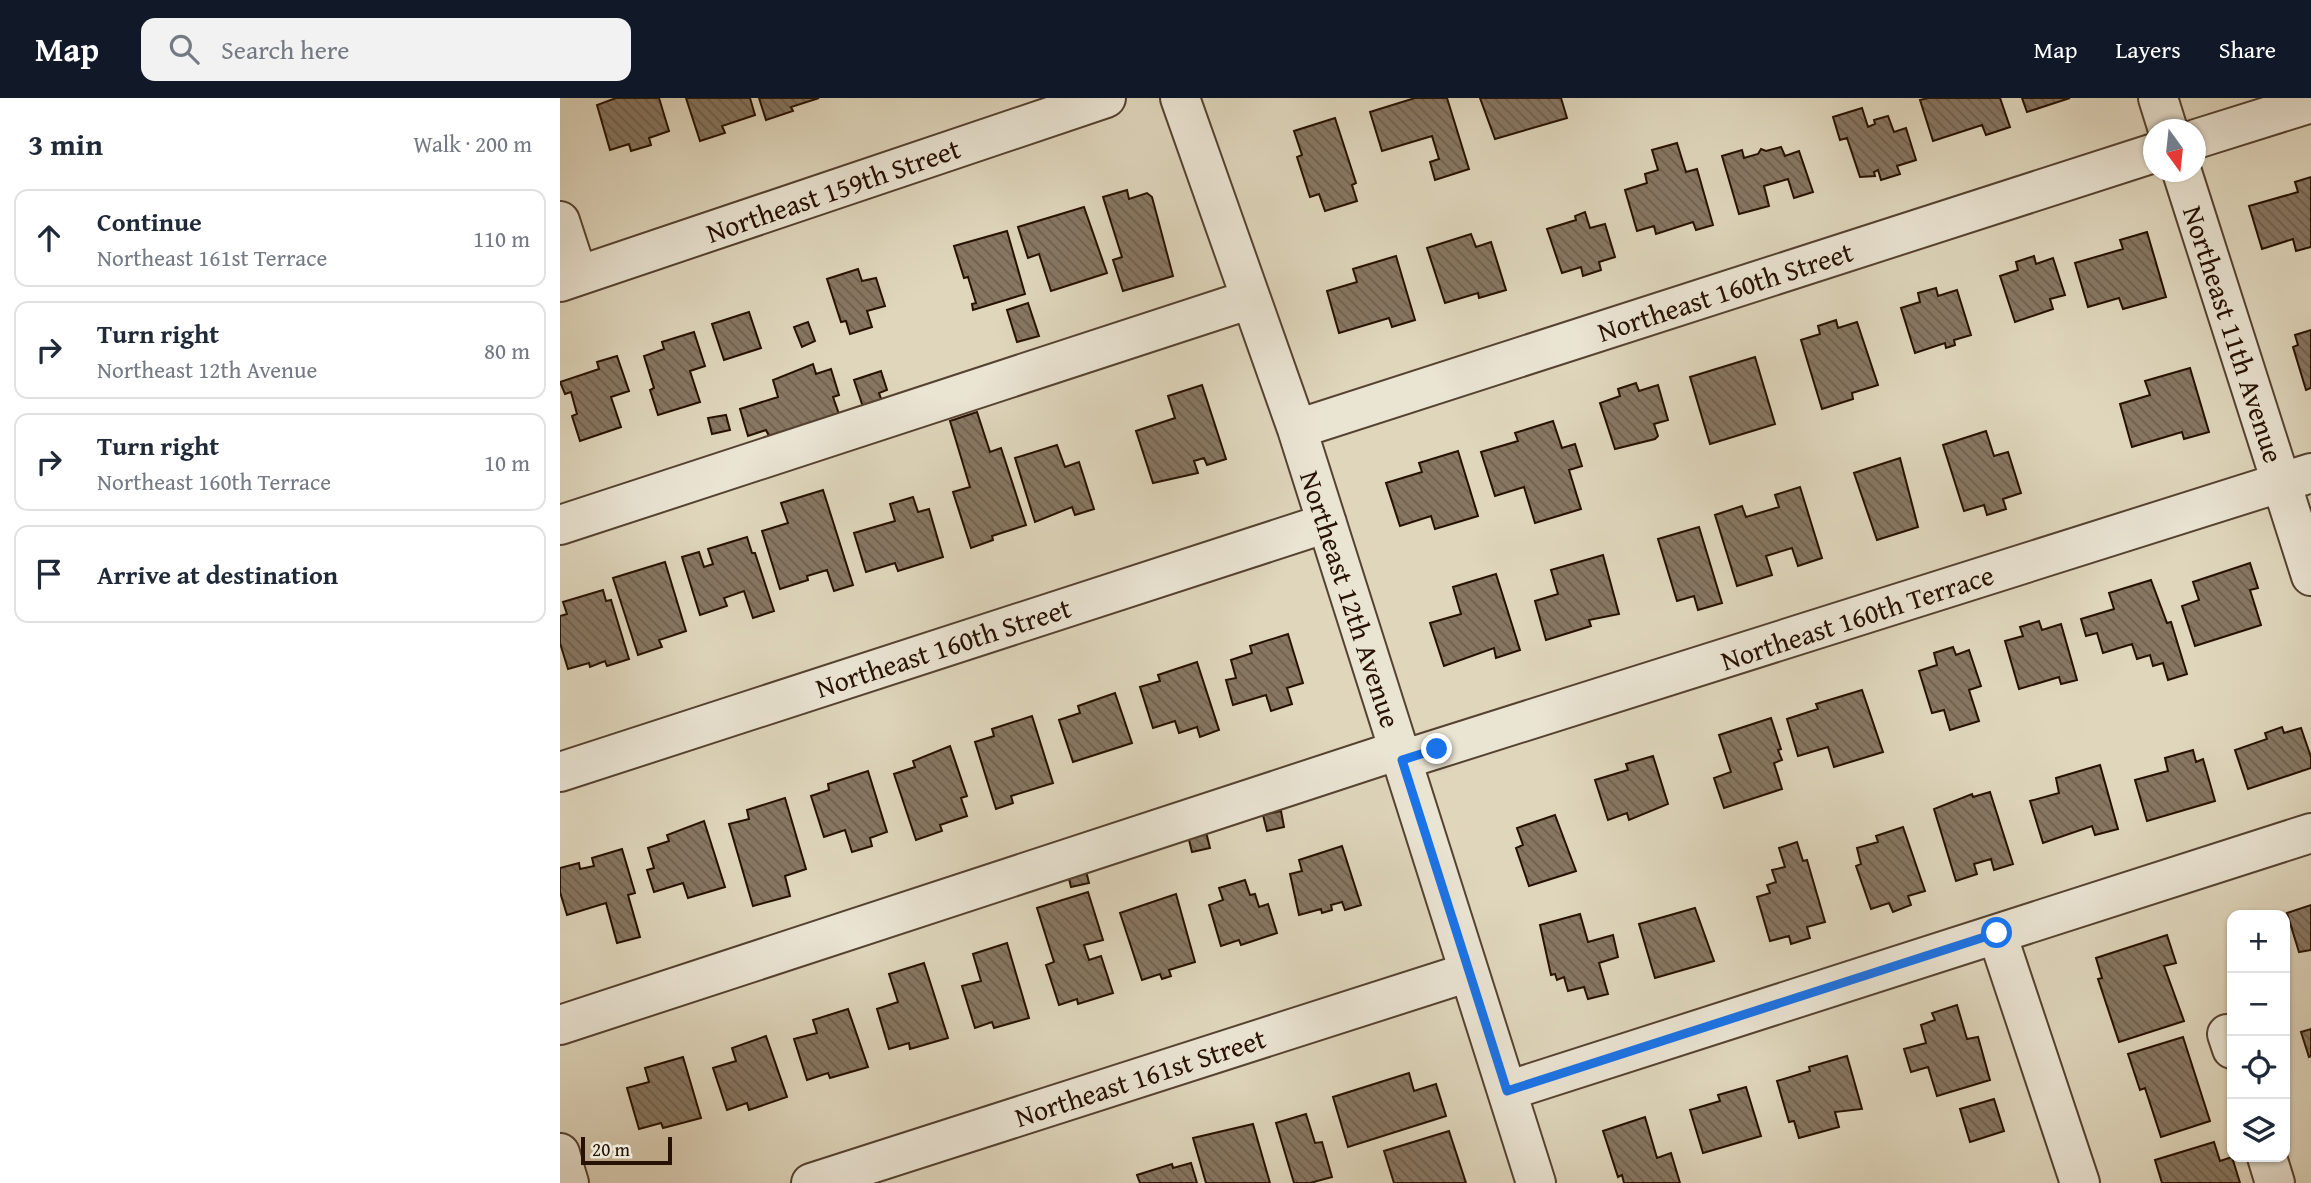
<!DOCTYPE html>
<html lang="en">
<head>
<meta charset="utf-8">
<style>
	body { margin:0; font-family:"Gentium Book Plus",serif; background:#f2f2f3; color:#1f2937 }
	.controls { position:absolute; right:21px; bottom:21px; display:grid; overflow:hidden; border-radius:14px; box-shadow:0 2px 5px #0004 }
	.controls button { width:63px; height:63px; display:grid; place-items:center; padding:0; border:0; border-bottom:2px solid #e0e1e3; background:#fff; color:#1f2937; font:35px sans-serif }
	.compass { position:absolute; left:1583px; top:21px; width:63px; height:63px; border-radius:50%; background:#fff; box-shadow:0 2px 5px #0004; rotate:165deg }
	.scale { position:absolute; left:21px; bottom:18px; width:91px; box-sizing:border-box; padding-left:7px; border:4px solid #271101; border-top:0; font-size:19px; line-height:24px; white-space:nowrap; color:#271101; -webkit-text-stroke:5px #eae4d3; paint-order:stroke }
	.stop { position:absolute; width:21px; height:21px; margin:-16px; border:5px solid #1a73e8; border-radius:50%; background:#fff }
	.stop.end { background:#1a73e8; border-color:#fff; box-shadow:0 2px 7px #0008 }
	.list { margin:0; padding:0; list-style:none }
	h2 { display:flex; justify-content:space-between; align-items:center; height:91px; margin:0; padding:0 28px; font-size:30px }
	h2 small { font-size:23px; font-weight:400; color:#747a83 }
	.list li { display:grid; grid-template-columns:46px 1fr auto; gap:21px; align-items:center; box-sizing:border-box; height:98px; margin:0 14px 14px; padding:0 14px; border:2px solid #e0e1e3; border-radius:14px }
	.list b { display:block; font-size:26px; white-space:nowrap }
	.list p { margin:0; font-size:23px; white-space:nowrap; color:#747a83 }
	.list em { font-size:23px; font-style:normal; color:#747a83 }
	.icon { flex:none; width:38px; height:38px; fill:none; stroke:currentColor; stroke-width:2; stroke-linecap:round; stroke-linejoin:round }
	.map { position:relative; flex:none; width:1751px; height:1085px; overflow:hidden }
	header { display:flex; align-items:center; gap:42px; box-sizing:border-box; height:98px; padding:0 35px; background:#111827; color:#fff }
	header strong { font-size:33px }
	nav { display:flex; gap:38px; margin-inline-start:auto; font-size:24px }
	.search { width:490px; height:63px; background:#f2f2f3; display:flex; align-items:center; gap:18px; box-sizing:border-box; padding:0 24px; border-radius:14px; color:#747a83; font-size:26px }
	main { display:flex }
	aside { flex:1; background:#fff }
	.map>svg:first-child { display:block }
	.building { fill:url(#building-back-hatch); stroke:#271101; stroke-width:2 }
	.lines { fill:none; stroke-linecap:round; stroke-linejoin:round }
	.minor-casing { stroke:#554230; stroke-width:42 }
	.minor { stroke:#eae4d3; stroke-width:38 }
	.route { stroke:#1a73e8; stroke-width:9 }
	.labels { text-anchor:middle; dominant-baseline:central; stroke-width:6; stroke-linejoin:round; paint-order:stroke }
	.street-label { font-size:28px; fill:#271101; stroke:#eae4d3 }
</style>
</head>
<body>
<header>
<strong>Map</strong>
<div class="search"><svg class="icon" aria-label="search" viewBox="0 0 24 24"><circle cx="10" cy="10" r="6"/><path d="M15 15l6 6"/></svg>Search here</div>
<nav><a>Map</a><a>Layers</a><a>Share</a></nav>
</header>
<main>
<aside>
<h2>3 min<small>Walk · 200 m</small></h2>
<ul class="list">
<li><svg class="icon" aria-label="ahead" viewBox="0 0 24 24"><path d="M12 20V5M6 11l6-6 6 6"/></svg><div><b>Continue</b><p>Northeast 161st Terrace</p></div><em>110 m</em></li>
<li><svg class="icon" aria-label="right" viewBox="0 0 24 24"><path d="M7 20v-9h11M14 6l5 5-5 5"/></svg><div><b>Turn right</b><p>Northeast 12th Avenue</p></div><em>80 m</em></li>
<li><svg class="icon" aria-label="right" viewBox="0 0 24 24"><path d="M7 20v-9h11M14 6l5 5-5 5"/></svg><div><b>Turn right</b><p>Northeast 160th Terrace</p></div><em>10 m</em></li>
<li><svg class="icon" aria-label="arrive" viewBox="0 0 24 24"><path d="M6 21V4h12l-3 4 3 4H6"/></svg><div><b>Arrive at destination</b></div></li>
</ul>
</aside>
<div class="map">
<svg width="1751" height="1085" viewBox="0 0 1751 1085">
	<defs>
		<pattern id="building-back-hatch" width="6" height="6" patternUnits="userSpaceOnUse" patternTransform="scale(1.75)"><rect width="6" height="6" fill="#877762"/><path d="M-1 5l2 2M0 0l6 6M5-1l2 2" fill="none" stroke="#6e604e"/></pattern>
	</defs>
	<rect width="100%" height="100%" fill="#dfd6bc"/>
	<filter id="stains"><feTurbulence type="fractalNoise" baseFrequency=".00286" numOctaves="4"/><feColorMatrix values="0 0 0 0 .2 0 0 0 0 .09 0 0 0 0 .02 0 0 0 .5 -.17"/></filter>
	<radialGradient id="worn" r=".72"><stop offset=".6" stop-color="#630" stop-opacity="0"/><stop offset="1" stop-color="#630" stop-opacity=".3"/></radialGradient>
	<path class="building" d="M56,0H99L109,33L89,40L91,47L71,53L69,46L50,52L37,7Z
		M126,0H190L195,17L162,28L165,35L140,43Z
		M199,0H259L231,9L233,13L206,22Z
		M855,0H887L909,71L875,82L870,64L879,61L872,38L822,53L810,14Z
		M920,0H1001L1007,20L935,41Z
		M1368,0H1440L1450,29L1426,37L1422,27L1373,43L1360,2Z
		M1462,0H1510L1467,14Z
		M1302,10L1308,29L1315,26L1314,22L1328,18L1334,34L1346,30L1356,62L1337,68L1340,76L1321,82L1318,72L1314,74L1315,78L1300,79L1287,40L1280,42L1273,19Z
		M775,20L796,85L792,87L797,103L765,113L759,96L750,99L737,59L742,57L734,33Z
		M1117,45L1126,74L1137,71L1153,127L1136,132L1133,124L1096,136L1094,128L1077,133L1065,92L1087,85L1085,76L1098,72L1092,52Z
		M1221,49L1225,58L1239,53L1253,94L1234,100L1228,81L1204,88L1209,108L1179,116L1162,58L1182,52L1184,60L1198,56L1201,51L1206,53Z
		M1751,79V149L1736,153L1733,141L1702,151L1689,108L1738,94L1735,84Z
		M567,92L569,101L587,95L592,99L613,178L563,193L553,162L562,159L543,99Z
		M524,109L547,175L491,193L479,156L468,160L458,129Z
		M1025,114L1030,130L1045,126L1055,159L1039,164L1041,172L1023,178L1021,169L1002,175L987,131L1016,122L1015,118Z
		M447,133L465,196L413,212L412,206L416,205L408,179L404,180L394,148Z
		M1587,134L1606,199L1563,211L1559,200L1528,209L1515,165L1563,151L1560,142Z
		M911,136L916,149L931,144L946,192L919,200L918,195L885,205L867,150Z
		M836,158L855,222L832,229L829,220L779,235L767,193L797,184L793,171Z
		M1474,158L1476,166L1493,160L1505,197L1490,201L1493,211L1455,224L1440,178L1458,172L1456,164Z
		M298,171L302,183L316,180L325,208L307,213L312,229L290,236L286,223L281,224L267,181Z
		M1376,190L1378,198L1397,192L1411,237L1394,242L1395,247L1386,250L1385,245L1355,255L1341,210L1360,204L1358,195Z
		M468,205L479,238L457,244L447,212Z
		M189,214L201,250L164,262L152,226Z
		M1276,222L1278,230L1297,224L1318,287L1292,295L1293,301L1262,311L1241,242L1260,236L1258,228Z
		M248,224L255,243L242,249L234,229Z
		M1751,232V290L1746,292L1733,249L1738,247L1735,237Z
		M134,234L145,268L130,273L140,304L98,317L90,292L94,290L84,258L104,251L102,244Z
		M57,258L69,293L51,299L61,329L20,343L12,318L17,316L11,294L5,296L0,284L39,271L37,264Z
		M1195,259L1215,326L1150,346L1130,279Z
		M253,266L256,276L271,271L279,297L273,299L279,316L234,337L232,331L209,338L206,332L188,338L180,311L218,299L213,282Z
		M1630,270L1649,334L1624,341L1622,334L1572,349L1560,306L1590,297L1585,283Z
		M321,273L327,292L319,295L323,306L304,312L294,282Z
		M1076,285L1079,293L1098,287L1108,322L1094,326L1098,338L1095,341L1055,351L1040,305L1060,298L1058,291Z
		M642,287L666,361L647,367L644,360L634,363L638,375L593,385L576,333L615,320L608,298Z
		M417,314L430,354L441,350L466,427L432,438L433,442L411,450L393,394L410,389L390,323Z
		M166,317L170,332L152,336L148,320Z
		M993,323L1002,350L1015,346L1022,368L1009,372L1021,411L975,425L964,389L935,398L921,354L958,343L955,335Z
		M1426,333L1434,358L1448,354L1461,395L1443,401L1446,411L1427,417L1424,407L1404,413L1383,347Z
		M497,347L505,369L519,364L534,411L515,417L512,409L475,424L455,360Z
		M898,353L918,418L875,431L871,418L840,428L826,385L862,374L859,365Z
		M1340,360L1358,429L1317,442L1294,375Z
		M1240,389L1262,460L1238,468L1232,450L1206,458L1212,477L1177,488L1155,417L1182,408L1186,419L1219,409L1215,397Z
		M263,392L293,487L274,493L267,472L247,478L248,482L220,491L202,433L228,425L221,405Z
		M353,399L358,414L369,411L383,459L338,473L335,465L306,474L294,435L335,423L330,406Z
		M1139,429L1162,505L1138,512L1134,498L1117,503L1098,441Z
		M187,439L192,455H195L214,513L193,520L184,493L164,500L167,508L140,517L122,459L139,454L144,469L153,466L148,451Z
		M1043,457L1059,516L1029,522L1031,528L986,542L975,503L998,496L991,472Z
		M105,464L126,533L99,542L102,549L78,557L53,480Z
		M1690,465L1698,490L1690,492L1701,527L1635,548L1622,508L1639,502L1633,484Z
		M936,476L960,552L936,560L934,550L884,568L870,525L901,516L893,489Z
		M1591,482L1607,525L1611,524L1627,576L1608,582L1603,565L1593,568L1590,557L1577,561L1572,546L1543,555L1537,535L1526,538L1521,521L1554,511L1549,495Z
		M43,492L46,503L51,502L69,561L47,568L45,563L30,569L29,565L8,571L0,545V518L7,516L3,504Z
		M1479,523L1482,532L1501,526L1517,582L1501,586L1499,579L1459,591L1445,543L1463,538L1460,529Z
		M728,536L743,585L727,590L732,606L711,613L706,597L673,607L666,582L676,580L671,562L692,555L690,548Z
		M1393,549L1396,557L1409,552L1421,588L1409,592L1419,623L1390,632L1384,612L1372,615L1359,573L1377,567L1374,555Z
		M637,564L659,632L640,639L637,629L619,635L615,623L593,630L580,589L600,583L598,577Z
		M1302,592L1323,654L1274,669L1268,649L1238,658L1227,621L1258,611L1256,606Z
		M555,595L572,645L513,664L499,622L520,615L518,608Z
		M472,618L493,685L451,698L453,705L436,711L415,644L434,638L432,631Z
		M1211,620L1221,651L1218,652L1222,662L1214,665L1222,691L1164,710L1154,680L1171,674L1159,637Z
		M1722,629L1724,635L1741,630L1751,659V670L1688,691L1675,652L1707,641L1705,635Z
		M390,648L407,698L401,700L407,718L380,727L382,733L356,742L334,676L355,669L353,663Z
		M1633,652L1636,664L1643,661L1655,703L1587,723L1575,682L1608,673L1605,660Z
		M1093,658L1108,706L1069,722L1067,715L1048,722L1035,682L1068,672L1066,666Z
		M1540,667L1558,731L1535,737L1532,728L1483,745L1470,703L1499,695L1496,680Z
		M308,673L327,734L310,740L312,748L292,754L285,732L264,739L251,698L269,692L268,686Z
		M1430,694L1453,766L1434,772L1431,761L1414,766L1417,776L1396,783L1374,711L1412,696L1413,699Z
		M225,700L246,771L225,778L230,798L193,808L169,726L189,721L187,712Z
		M721,713L724,729L707,733L703,717Z
		M995,717L1016,773L969,788L956,750L963,747L957,730Z
		M144,723L165,789L128,800L123,785L94,794L87,772L94,770L88,750L109,743L107,737Z
		M1343,729L1365,793L1348,798L1351,807L1333,814L1329,805L1311,811L1296,768L1301,766L1297,750L1318,744L1316,738Z
		M646,734L650,750L632,754L628,738Z
		M1237,744L1243,763L1247,762L1265,824L1247,829L1250,840L1231,846L1229,838L1210,843L1197,799L1210,795L1207,787L1216,784L1212,772L1225,769L1219,750Z
		M782,748L801,807L785,812L782,804L771,807L772,812L762,815L761,811L739,817L730,776L742,773L739,762Z
		M62,751L75,795L68,797L80,839L57,845L46,805L7,817L0,794V770L19,765L20,771L34,768L32,760Z
		M525,769L529,785L511,789L507,773Z
		M685,782L690,797L695,796L699,809L708,806L717,835L681,847L679,842L661,848L649,807L663,802L659,790Z
		M528,794L543,842L524,847L529,862L541,858L553,895L518,906L517,901L499,907L486,867L494,864L477,810Z
		M616,796L635,864L609,872L611,878L602,881L600,876L582,882L560,815Z
		M1751,807V852L1739,854L1727,815Z
		M1135,810L1154,863L1095,880L1079,826Z
		M1020,816L1028,844L1053,837L1058,859L1039,865L1048,896L1028,901L1024,889L1008,893L1004,879L997,882L995,876L991,877L980,827Z
		M1607,837L1616,865L1604,868L1624,923L1559,944L1538,881L1542,880L1536,860Z
		M447,845L469,920L434,930L432,924L415,930L402,888L421,883L413,856Z
		M364,865L388,940L350,951L349,945L329,951L317,911L338,904L329,876Z
		M1397,907L1407,941L1418,939L1430,982L1377,998L1368,969L1351,974L1344,951L1366,945L1361,927L1375,922L1372,915Z
		M288,911L308,969L270,980L268,975L247,982L234,941L257,935L253,922Z
		M1751,931V958L1749,959L1741,934Z
		M206,938L227,999L189,1012L187,1005L167,1012L153,970L176,963L172,950Z
		M1623,939L1650,1023L1601,1039L1585,990L1580,992L1568,956Z
		M1287,958L1302,1011L1275,1014L1279,1029L1239,1040L1234,1023L1229,1024L1217,983L1250,973L1249,969Z
		M123,959L141,1020L103,1030L101,1025L79,1031L67,990L89,984L85,970Z
		M849,975L854,993L876,986L886,1018L788,1049L773,999Z
		M1186,989L1201,1038L1143,1055L1130,1012L1160,1003L1158,997Z
		M1434,1001L1444,1033L1410,1044L1400,1011Z
		M746,1016L755,1045L762,1044L772,1079L750,1085H734L716,1025Z
		M1085,1019L1097,1060L1111,1055L1120,1085H1064L1062,1077L1058,1079L1043,1033Z
		M693,1026L710,1085H646L633,1040Z
		M889,1033L906,1085H834L824,1053Z
		M1654,1044L1660,1063L1672,1059L1680,1085H1602L1595,1062Z
		M631,1065L637,1085H580L577,1077L612,1066L613,1070Z"/>
	<g class="lines">
		<defs>
			<path id="minor" d="M620,0L737,331L976,1085
				M1598,0L1608,32
				M1636,41L1751,5
				M1622,74L1751,478
				M0,123L18,178
				M0,184L546,0
				M737,331L1594,55
				M0,427L691,201
				M842,662L1751,375
				M0,674L767,425
				M1437,836L1520,1085
				M0,927L839,652
				M1667,936L1672,951
				M947,993L1751,735
				M0,1055L9,1085
				M1707,1059L1715,1085
				M251,1085L909,874"/>
		</defs>
		<use href="#minor" class="minor-casing"/>
		<use href="#minor" class="minor"/>
	</g>
	<g class="lines">
		<path class="route" d="M877,651L842,662L947,993L1437,835"/>
	</g>
	<g class="labels">
		<g class="street-label">
			<text transform="translate(273 92) rotate(-19)">Northeast 159th Street</text>
			<text transform="translate(1165 193) rotate(-18)">Northeast 160th Street</text>
			<text transform="translate(1674 236) rotate(72)">Northeast 11th Avenue</text>
			<text transform="translate(791 501) rotate(72)">Northeast 12th Avenue</text>
			<text transform="translate(1297 519) rotate(-18)">Northeast 160th Terrace</text>
			<text transform="translate(383 549) rotate(-18)">Northeast 160th Street</text>
			<text transform="translate(580 979) rotate(-18)">Northeast 161st Street</text>
		</g>
	</g>
	<rect width="100%" height="100%" filter="url(#stains)"/>
	<rect width="100%" height="100%" fill="url(#worn)"/>
</svg>
<div class="controls">
<button>+</button>
<button>−</button>
<button><svg class="icon" aria-label="locate" viewBox="0 0 24 24"><circle cx="12" cy="12" r="6"/><path d="M12 2v4M12 18v4M2 12h4M18 12h4"/></svg></button>
<button><svg class="icon" aria-label="layers" viewBox="0 0 24 24"><path d="M12 4l9 5-9 5-9-5zM3 14l9 5 9-5"/></svg></button>
</div>
<svg class="compass" viewBox="-18 -18 36 36"><path d="M0-13l5 13h-10z" fill="#e53935"/><path d="M0 13l5-13h-10z" fill="#747a83"/></svg>
<div class="scale">20 m</div>
<div class="stop" style="left:1437px;top:835px"></div>
<div class="stop end" style="left:877px;top:651px"></div>
</div>
</main>
</body>
</html>
